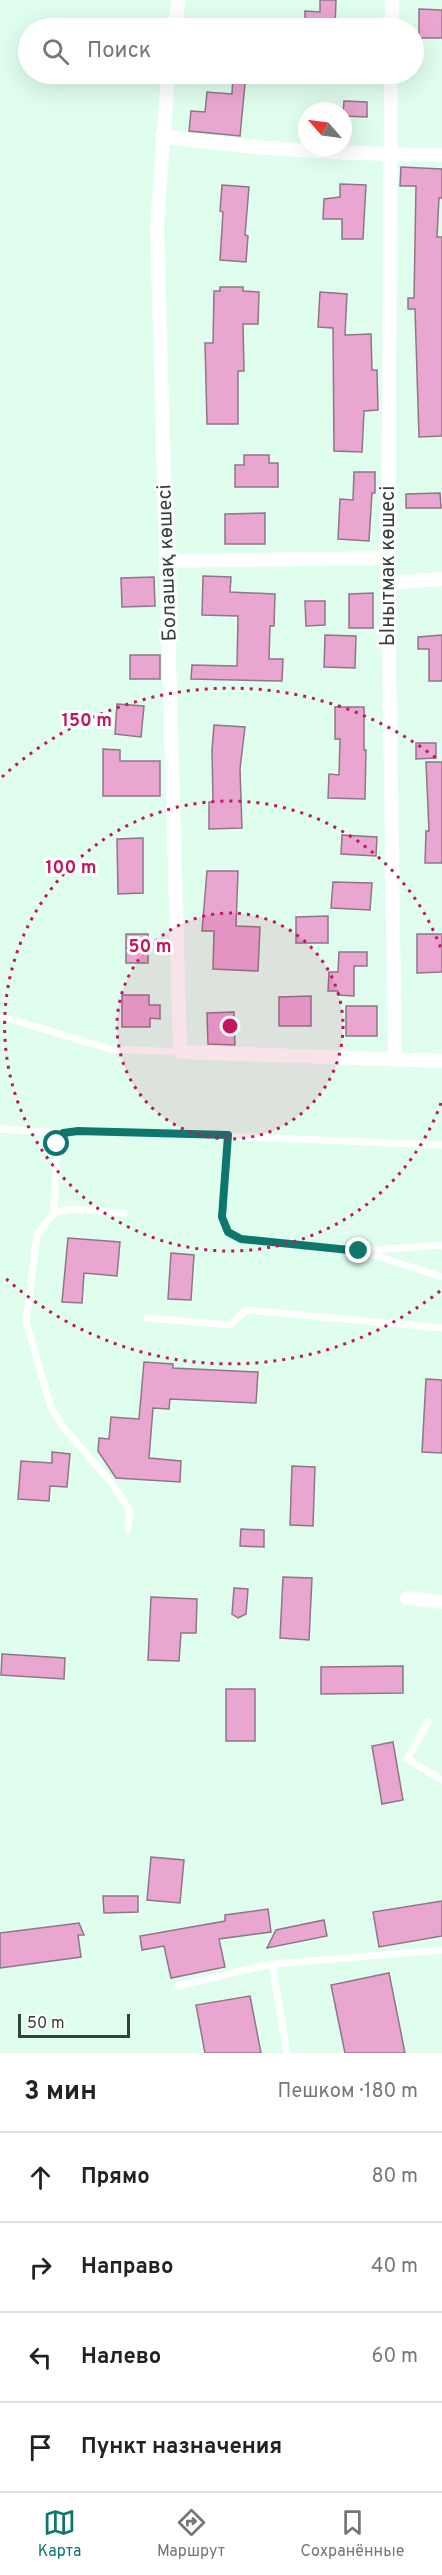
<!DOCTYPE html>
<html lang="ru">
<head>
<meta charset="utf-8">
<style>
	body { margin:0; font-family:Overpass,sans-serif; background:#f2f2f2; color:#222 }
	.compass { position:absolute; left:298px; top:102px; width:54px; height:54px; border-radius:50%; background:#fff; box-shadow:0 6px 24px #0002; rotate:298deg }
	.scale { position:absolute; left:18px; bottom:15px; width:112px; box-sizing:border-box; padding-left:6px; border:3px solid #34403a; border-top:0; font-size:16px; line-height:21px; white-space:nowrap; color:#34403a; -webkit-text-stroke:4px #fff; paint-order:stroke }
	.stop { position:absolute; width:18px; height:18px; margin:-14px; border:4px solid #0f766e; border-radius:50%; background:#fff }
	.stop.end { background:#0f766e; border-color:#fff; box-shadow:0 2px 6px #0008 }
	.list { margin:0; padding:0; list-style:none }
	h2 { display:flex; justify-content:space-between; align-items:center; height:78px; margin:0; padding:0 24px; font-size:26px }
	h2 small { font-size:20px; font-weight:400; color:#767676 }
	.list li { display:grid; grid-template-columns:39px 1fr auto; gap:18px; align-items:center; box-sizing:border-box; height:90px; padding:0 24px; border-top:2px solid #e0e0e0 }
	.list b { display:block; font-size:22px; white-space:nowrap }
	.list em { font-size:20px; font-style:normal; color:#767676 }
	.icon { flex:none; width:33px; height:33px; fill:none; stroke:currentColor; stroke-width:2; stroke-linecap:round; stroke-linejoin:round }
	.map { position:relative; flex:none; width:442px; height:2053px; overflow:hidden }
	.search { position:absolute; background:#fff; box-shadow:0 6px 24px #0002; left:18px; right:18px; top:18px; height:66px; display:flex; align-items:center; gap:15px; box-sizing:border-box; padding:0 21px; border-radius:33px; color:#767676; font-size:22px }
	.sheet { height:438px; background:#fff }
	nav { display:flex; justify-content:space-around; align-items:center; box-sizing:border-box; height:84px; border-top:2px solid #e0e0e0; background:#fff; font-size:16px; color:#767676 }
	nav a { display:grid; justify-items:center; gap:3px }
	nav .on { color:#0f766e }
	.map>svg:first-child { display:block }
	.building { fill:#e9a6d1; stroke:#8f7686; stroke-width:1.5 }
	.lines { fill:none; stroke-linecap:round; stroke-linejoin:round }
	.lane { stroke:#fff; stroke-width:7 }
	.street { stroke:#fff; stroke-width:14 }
	.route { stroke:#0f766e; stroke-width:8 }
	.ring { fill:none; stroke:#c2185b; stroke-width:3; stroke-dasharray:3 6 }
	.labels { text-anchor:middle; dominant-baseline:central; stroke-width:6; stroke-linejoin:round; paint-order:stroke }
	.street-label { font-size:20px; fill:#34403a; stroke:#fff }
	.centre { fill:#c2185b; stroke:#fff; stroke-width:3 }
	.ring-label { font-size:18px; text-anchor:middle; font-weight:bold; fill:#c2185b; stroke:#fff; stroke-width:6; stroke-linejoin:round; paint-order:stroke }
</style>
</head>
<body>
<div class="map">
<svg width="442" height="2053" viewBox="0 0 442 2053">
	<rect width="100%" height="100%" fill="#e0feee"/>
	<path class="building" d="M320,0H336L335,28H305V11L320,12Z
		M419,9L442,10V38H419Z
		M233,74H246L240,136L189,131L191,111L205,112L207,92L232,94Z
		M344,101L367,102V117L343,116Z
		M401,167L442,169V198H439L437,237H442V436L419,437L415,309H408V298H414L416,186H400Z
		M340,184L366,185L363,239H342V219H323L324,199L340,197Z
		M222,185L249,187L245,235L248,236L246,262L220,260L223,212L220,211Z
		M220,287H243V291L259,292L258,324H243L244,371H238V424H207L205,343H213L214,291H220Z
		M320,292L347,294L345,335L371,334L372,370H377L378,410L364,411L362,452L334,451L333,328L318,327Z
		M244,455H269V463H278V487H235V465H244Z
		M354,472H375V493H372L369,541L338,539L340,499L353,500Z
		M440,493L441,508H406V494Z
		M265,513V544H225V514Z
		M203,576L231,577L230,592L275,594L274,626H270L269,659H283L282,681L191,679L192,665L237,666L238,616L202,615Z
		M154,577L155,606L122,607L121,578Z
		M373,593V628H349V594Z
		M305,601H325V625L306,626Z
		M325,635L356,636L355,668L324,667Z
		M442,635V681H429V649H418V637Z
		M130,655H160V679H130Z
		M117,704L144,706L141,737L115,734Z
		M335,707H364V750H366L365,799L328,798L329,774L339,775L340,739H335Z
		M214,725L245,727L240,769L242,828L209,829V802H213L212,750Z
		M416,743H436V758L416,759Z
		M103,749L120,750V761H160V796H103Z
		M426,762H442V863H425L426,831H429Z
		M342,835L377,837L376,856L341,854Z
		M143,838V893L118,894L117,839Z
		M207,871H238L236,926L260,927L258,971L213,969L214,931H202Z
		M333,882L372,883L370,910L331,908Z
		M328,916V943H296V917Z
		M126,934H148V963H126Z
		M417,934H442V972L417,973Z
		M339,952H367V966H354V996L338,995V991H328L329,972H338Z
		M122,995H149V1005H160V1019L150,1018V1027H122Z
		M311,996V1026H279V997Z
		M346,1006H377V1036H346Z
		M234,1012L235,1045L208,1044L207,1013Z
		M68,1238L120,1242L117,1276L84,1273L82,1303L62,1302Z
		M171,1253L194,1255L191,1300L168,1299Z
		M144,1362L173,1364V1368L258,1372L256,1403L170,1399L169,1409L153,1408L149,1458L181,1461L180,1482L116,1478L98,1451L99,1438L109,1439L111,1417L139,1419Z
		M426,1379L442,1380V1453L422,1452Z
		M52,1452L70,1454L67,1487L50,1486L49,1501L18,1499L21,1461L52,1463Z
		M292,1466L315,1467L313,1526L290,1525Z
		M241,1529L264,1530V1547L240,1546Z
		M283,1577L312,1578L309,1640L280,1638Z
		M234,1588L248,1589L246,1614L238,1618L232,1614Z
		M151,1597L197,1599L196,1633H181L179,1661L148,1660Z
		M2,1654L65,1658L64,1679L1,1675Z
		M403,1666V1693L321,1694V1667Z
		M226,1689H255V1741H226Z
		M393,1742L403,1800L382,1804L372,1746Z
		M151,1857L184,1860L180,1903L147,1900Z
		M103,1896H138V1912L104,1913Z
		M442,1901V1936L379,1947L373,1912Z
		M268,1909L271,1932L219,1939L225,1967L171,1978L164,1946L142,1950L140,1936L225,1921V1915Z
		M324,1920L327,1936L267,1948L276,1930Z
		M79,1923L84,1935H78L81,1957L0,1968V1933Z
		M389,1973L405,2053H345L331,1985Z
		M250,1996L261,2053H205L196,2005Z"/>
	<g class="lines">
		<path class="lane" d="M0,1016L110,1049L180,1052
			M0,1129L63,1133
			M228,1135L222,1217L228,1232L241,1239L359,1251L442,1245
			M54,1213L57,1144L63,1133L78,1130L442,1145
			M124,1213L71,1209L54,1213L37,1235L26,1322L51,1407L64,1428L114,1486L130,1511L128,1529
			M361,1251L442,1277
			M147,1318L229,1325L247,1310L442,1328
			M428,1722L407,1759L442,1780
			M272,1964L287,2053
			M177,1986L272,1964L442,1950"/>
		<path class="street" d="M174,28L179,0
			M392,28V0
			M168,74L157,226L180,1052L442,1061
			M391,74L388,583L395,1059
			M162,136C254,150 349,154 442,155
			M168,561L388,558
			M388,583L442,579
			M407,1598L442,1602"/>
	</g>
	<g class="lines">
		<path class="route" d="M57,1144L63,1133L78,1131L228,1135L222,1217L228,1232L241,1239L359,1251"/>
	</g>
	<circle cx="230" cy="1026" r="113" fill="#c2185b" fill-opacity=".12"/>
	<g class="ring">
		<circle cx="230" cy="1026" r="113"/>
		<path d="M441 1103A225 225 0 1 1 441 949"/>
		<path d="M440 1291A338 338 0 0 1 2 1275M2 777A338 338 0 0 1 440 761"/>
	</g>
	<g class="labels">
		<g class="street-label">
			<text transform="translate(168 563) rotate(-92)">Болашақ көшесі</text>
			<text transform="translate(389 566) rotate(-90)">Ынытмак көшесі</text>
		</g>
	</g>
	<circle cx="230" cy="1026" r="9" class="centre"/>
	<g class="ring-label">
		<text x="87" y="726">150 m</text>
		<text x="71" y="873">100 m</text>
		<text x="150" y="952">50 m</text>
	</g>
</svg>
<svg class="compass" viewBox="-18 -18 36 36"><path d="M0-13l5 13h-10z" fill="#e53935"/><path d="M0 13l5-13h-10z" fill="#767676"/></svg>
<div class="scale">50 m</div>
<div class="stop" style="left:57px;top:1144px"></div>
<div class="stop end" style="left:359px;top:1251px"></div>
<div class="search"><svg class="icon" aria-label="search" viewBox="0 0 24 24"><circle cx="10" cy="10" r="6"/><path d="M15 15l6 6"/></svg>Поиск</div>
</div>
<section class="sheet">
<h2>3 мин<small>Пешком · 180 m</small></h2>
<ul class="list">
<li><svg class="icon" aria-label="ahead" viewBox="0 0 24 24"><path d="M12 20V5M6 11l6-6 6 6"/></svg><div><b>Прямо</b></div><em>80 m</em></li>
<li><svg class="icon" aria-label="right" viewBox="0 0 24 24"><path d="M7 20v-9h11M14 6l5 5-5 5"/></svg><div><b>Направо</b></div><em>40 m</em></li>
<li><svg class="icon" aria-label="left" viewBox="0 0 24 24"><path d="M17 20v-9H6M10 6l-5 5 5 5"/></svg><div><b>Налево</b></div><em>60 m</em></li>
<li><svg class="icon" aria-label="arrive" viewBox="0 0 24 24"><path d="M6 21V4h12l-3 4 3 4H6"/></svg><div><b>Пункт назначения</b></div></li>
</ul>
</section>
<nav>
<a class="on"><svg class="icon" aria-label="map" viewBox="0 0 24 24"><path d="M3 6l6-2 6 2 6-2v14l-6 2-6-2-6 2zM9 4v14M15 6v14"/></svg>Карта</a>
<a><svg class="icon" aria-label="directions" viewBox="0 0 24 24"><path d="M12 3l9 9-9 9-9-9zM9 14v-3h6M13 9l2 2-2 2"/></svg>Маршрут</a>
<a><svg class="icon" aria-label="saved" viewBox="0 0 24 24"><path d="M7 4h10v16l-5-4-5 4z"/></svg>Сохранённые</a>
</nav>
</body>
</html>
